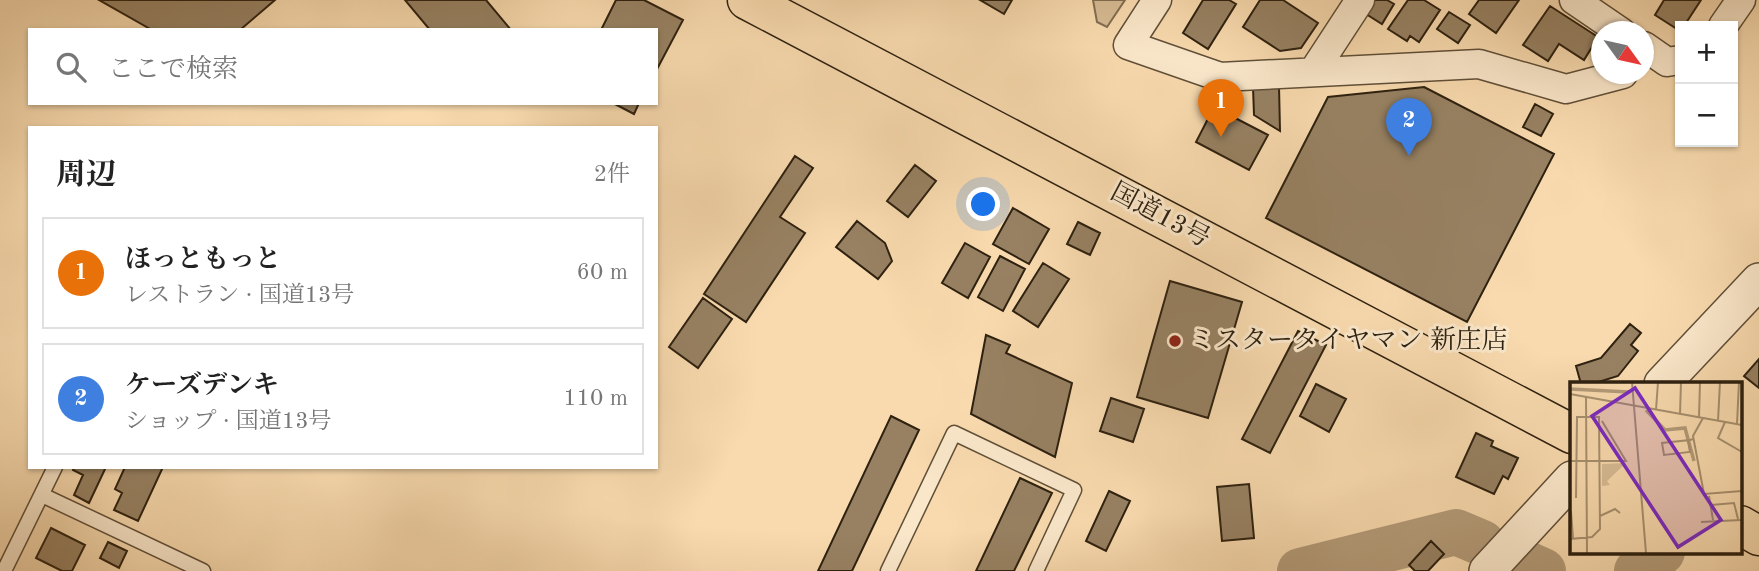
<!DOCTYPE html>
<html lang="ja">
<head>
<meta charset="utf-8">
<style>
	body { margin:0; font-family:"Old Standard TT","Noto Serif JP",serif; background:#f6f6f6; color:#222 }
	.controls { position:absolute; right:21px; top:21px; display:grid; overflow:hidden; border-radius:0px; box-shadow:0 2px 5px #0004 }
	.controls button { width:63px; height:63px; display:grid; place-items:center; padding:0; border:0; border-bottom:2px solid #e0e0e0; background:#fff; color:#222; font:35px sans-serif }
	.compass { position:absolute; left:1591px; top:21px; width:63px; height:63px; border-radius:50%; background:#fff; box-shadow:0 2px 5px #0004; rotate:123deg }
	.you { position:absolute; left:984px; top:205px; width:24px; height:24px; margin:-18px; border:5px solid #fff; border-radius:50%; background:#1a73e8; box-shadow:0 0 0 10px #1a73e833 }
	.badge { display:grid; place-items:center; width:46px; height:46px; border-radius:50%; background:#0b8043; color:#fff; font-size:23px; font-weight:700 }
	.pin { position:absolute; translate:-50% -58px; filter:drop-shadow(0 2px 4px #0008) }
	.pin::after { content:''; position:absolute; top:37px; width:24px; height:21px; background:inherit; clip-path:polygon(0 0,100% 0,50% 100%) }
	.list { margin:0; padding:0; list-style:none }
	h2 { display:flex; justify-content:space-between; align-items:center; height:91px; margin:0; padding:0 28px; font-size:30px }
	h2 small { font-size:23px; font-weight:400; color:#767676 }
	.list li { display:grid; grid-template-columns:46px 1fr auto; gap:21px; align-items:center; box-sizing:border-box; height:112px; margin:0 14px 14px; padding:0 14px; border:2px solid #e0e0e0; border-radius:0px }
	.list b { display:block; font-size:26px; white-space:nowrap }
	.list p { margin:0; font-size:23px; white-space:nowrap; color:#767676 }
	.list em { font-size:23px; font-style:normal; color:#767676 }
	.icon { flex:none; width:38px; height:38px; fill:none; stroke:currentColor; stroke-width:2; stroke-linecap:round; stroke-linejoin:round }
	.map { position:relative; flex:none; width:1759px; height:571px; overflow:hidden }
	.search { position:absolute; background:#fff; box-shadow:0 2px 5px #0004; left:28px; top:28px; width:630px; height:77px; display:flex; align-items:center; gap:18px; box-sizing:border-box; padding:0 24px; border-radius:0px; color:#767676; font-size:26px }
	.panel { position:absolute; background:#fff; box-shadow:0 2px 5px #0004; left:28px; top:126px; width:630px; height:343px; border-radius:0px }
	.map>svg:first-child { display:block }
	.green { fill:#d6bb93; stroke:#826e52; stroke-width:2 }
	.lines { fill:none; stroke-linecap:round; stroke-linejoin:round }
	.river { stroke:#b39b78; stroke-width:46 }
	.building { fill:#978162; stroke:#2e2110; stroke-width:2 }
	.service-casing { stroke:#604f38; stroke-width:17 }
	.minor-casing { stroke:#604f38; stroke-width:31 }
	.tertiary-casing { stroke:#604f38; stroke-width:38 }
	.trunk-casing { stroke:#2e2110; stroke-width:41 }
	.service { stroke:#fae7ca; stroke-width:14 }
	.minor { stroke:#fae7ca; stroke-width:28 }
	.tertiary { stroke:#fae7ca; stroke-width:35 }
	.trunk { stroke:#f8daae; stroke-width:38 }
	.poi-dot { fill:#8f2418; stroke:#fae7ca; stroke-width:2.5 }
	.labels { text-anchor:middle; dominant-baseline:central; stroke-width:6; stroke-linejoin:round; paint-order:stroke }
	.street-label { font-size:26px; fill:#2e2110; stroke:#fae7ca }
	.poi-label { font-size:26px; fill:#2e2110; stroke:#fae7ca; text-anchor:start }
	.inset-river { fill:none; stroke:#b39b78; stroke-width:3.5 }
	.inset-road { fill:none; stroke:#a7906f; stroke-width:2 }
	.view { fill:#7b2cbf; fill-opacity:0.15; stroke:#7b2cbf; stroke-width:3.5 }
	.inset-edge { fill:none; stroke:#2e2110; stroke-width:3.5 }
</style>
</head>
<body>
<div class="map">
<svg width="1759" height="571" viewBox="0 0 1759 571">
	<rect width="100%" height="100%" fill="#f8daae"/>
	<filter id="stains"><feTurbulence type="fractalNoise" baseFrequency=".00286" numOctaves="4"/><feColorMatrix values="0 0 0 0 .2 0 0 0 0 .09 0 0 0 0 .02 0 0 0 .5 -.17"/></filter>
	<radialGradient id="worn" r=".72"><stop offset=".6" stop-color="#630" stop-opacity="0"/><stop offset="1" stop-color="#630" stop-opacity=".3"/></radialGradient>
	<path class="green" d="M1093,0H1125L1107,27L1097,22Z"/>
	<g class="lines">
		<path class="river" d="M1525,563L1543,571
			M1300,571L1456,532L1482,543
			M1637,571L1662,552"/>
	</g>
	<path class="building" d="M99,0H275L240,30H152Z
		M405,0H486L511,30H430Z
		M616,0H644L683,20L656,71V30H601Z
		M980,0H1012L1004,14Z
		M1203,0H1229L1236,4L1208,49L1183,33Z
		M1260,0H1283L1318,23L1301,48L1280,51L1243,27Z
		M1374,0H1387L1394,4L1382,24L1366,14Z
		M1408,0H1424L1440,10L1419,42L1410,36L1407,41L1388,29Z
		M1479,0H1519L1496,33L1469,14Z
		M1664,0H1701L1684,26H1680V31L1655,15Z
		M1550,6L1598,37L1584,60L1559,44L1548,61L1523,45Z
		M1449,12L1470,25L1458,43L1437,29Z
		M1279,86L1280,131L1254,115L1253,87Z
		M1424,87L1554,154L1467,322L1266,218L1328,97Z
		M613,103H639L634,114Z
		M1535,104L1553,114L1541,136L1523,127Z
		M1214,107L1268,135L1249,170L1196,142Z
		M795,156L813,168L780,217L805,233L746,322L704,294Z
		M915,165L936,181L908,217L887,201Z
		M1013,208L1049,229L1029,264L993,244Z
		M857,221L885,243L892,261L878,279L836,247Z
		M1078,222L1100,233L1090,255L1067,244Z
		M965,243L990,257L968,298L942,283Z
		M1000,256L1025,269L1003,311L978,297Z
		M1043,263L1069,279L1038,327L1013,311Z
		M1170,281L1242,302L1208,418L1137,397Z
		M703,298L732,319L698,368L669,347Z
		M1630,324L1641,333L1631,345L1638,351L1618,376L1592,384H1581L1576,366L1601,358Z
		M1298,331L1326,345L1270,453L1242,439Z
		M986,335L1010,345L1006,353L1072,383L1055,457L971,414Z
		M1759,359V388L1744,376Z
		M1316,384L1346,399L1329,432L1300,416Z
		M1111,398L1144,409L1133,442L1100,431Z
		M891,416L919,430L852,571H818Z
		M1476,433L1493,441L1491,446L1518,458L1508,479L1503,476L1494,494L1456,477Z
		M74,467H106L89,503L74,495L83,475L73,470Z
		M125,467H163L138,521L114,510L122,493L115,489Z
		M1020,478L1052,493L1014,571H976Z
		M1249,484L1254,538L1222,541L1217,487Z
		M1109,491L1130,501L1106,551L1086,541Z
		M51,528L85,545L72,571H62L36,558Z
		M1431,541L1444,554L1428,571H1415L1409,565Z
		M108,542L127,551L119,568L100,558Z"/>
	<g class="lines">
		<defs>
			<path id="service" d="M42,495L203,571
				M4,571L55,467
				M888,571L954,433L1074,490L1036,571"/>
			<path id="minor" d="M1157,0L1128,45L1220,77L1479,64L1566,89L1623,74
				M1574,0L1621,32
				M1723,26L1741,0
				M1644,46L1667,62L1680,60
				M1313,72L1360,0"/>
			<path id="tertiary" d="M1662,384L1759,281
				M1487,571L1572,479"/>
			<path id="trunk" d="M747,0L1572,434
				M1740,525L1759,536"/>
		</defs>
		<use href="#service" class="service-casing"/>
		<use href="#minor" class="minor-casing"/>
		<use href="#tertiary" class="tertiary-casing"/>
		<use href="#trunk" class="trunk-casing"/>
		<use href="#service" class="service"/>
		<use href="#minor" class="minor"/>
		<use href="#tertiary" class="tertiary"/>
		<use href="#trunk" class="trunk"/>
	</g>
	<circle class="poi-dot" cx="1175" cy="341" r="7"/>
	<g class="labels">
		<g class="street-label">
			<text transform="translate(1160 216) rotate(28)">国道13号</text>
		</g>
		<g class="poi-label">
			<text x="1189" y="341">ミスタータイヤマン 新庄店</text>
		</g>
	</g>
	<g transform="translate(1570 382)">
		<rect width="172" height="172" fill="#f8daae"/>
		<path d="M56,81L37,99L40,103L32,104V82Z" fill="#d6bb93"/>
		<path class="inset-river" d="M0,7L59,10M76,28L95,48L115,46L124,79"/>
		<path class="inset-road" d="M62,0L76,171M0,12L172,43M16,15L17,171M86,28L88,0M110,32L111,0M129,35L130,0M133,36L123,54L134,112L172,109M148,39L150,0M155,40L148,56L172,70M167,42L169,0M118,58L120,70L94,73L92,61L120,58L123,57M0,79H56L32,39M139,114L143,138M141,123L164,121L168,137M1,129L3,156M30,134L45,127L50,131M131,140L171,138M0,157L22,155L30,147L29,35H7L6,116"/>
		<path class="view" d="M65,6L151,138L108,165L22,34Z"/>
		<rect width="172" height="172" class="inset-edge"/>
	</g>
	<rect width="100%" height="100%" filter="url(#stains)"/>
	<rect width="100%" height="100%" fill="url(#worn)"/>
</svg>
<div class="controls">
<button>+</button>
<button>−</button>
</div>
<svg class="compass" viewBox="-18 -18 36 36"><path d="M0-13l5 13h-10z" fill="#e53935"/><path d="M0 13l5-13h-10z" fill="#767676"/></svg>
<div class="you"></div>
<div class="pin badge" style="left:1221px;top:137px;background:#e8710a">1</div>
<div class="pin badge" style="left:1409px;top:156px;background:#3f7fe0">2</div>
<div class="search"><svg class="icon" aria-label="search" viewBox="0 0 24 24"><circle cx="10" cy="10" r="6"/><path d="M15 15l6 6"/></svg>ここで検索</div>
<section class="panel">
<h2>周辺<small>2件</small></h2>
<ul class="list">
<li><span class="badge" style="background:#e8710a">1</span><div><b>ほっともっと</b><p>レストラン · 国道13号</p></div><em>60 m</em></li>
<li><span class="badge" style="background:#3f7fe0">2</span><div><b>ケーズデンキ</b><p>ショップ · 国道13号</p></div><em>110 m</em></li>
</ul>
</section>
</div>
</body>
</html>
